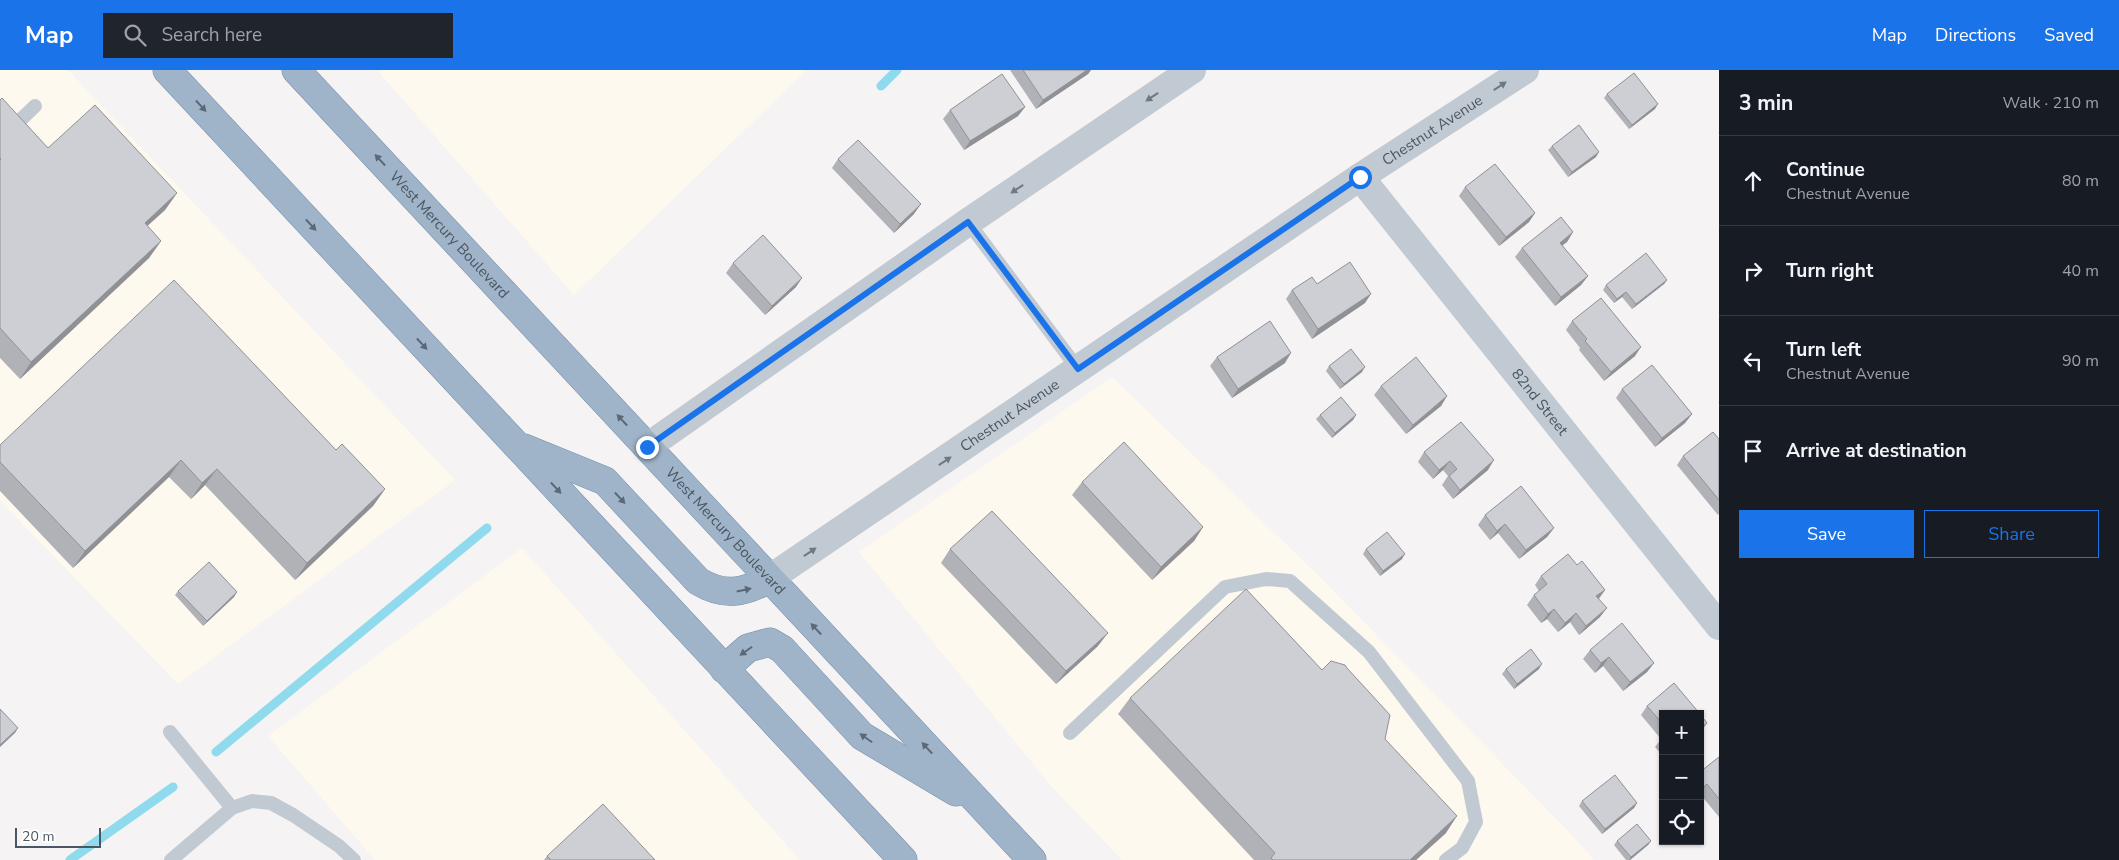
<!DOCTYPE html>
<html lang="en">
<head>
<meta charset="utf-8">
<style>
	body { margin:0; font-family:"Nunito Sans",sans-serif; background:#20242c; color:#f1f3f6 }
	.controls { position:absolute; right:15px; bottom:15px; display:grid; overflow:hidden; border-radius:0px; box-shadow:0 1px 4px #0004 }
	.controls button { width:45px; height:45px; display:grid; place-items:center; padding:0; border:0; border-bottom:1px solid #363941; background:#171b24; color:#f1f3f6; font:25px sans-serif }
	.scale { position:absolute; left:15px; bottom:12px; width:86px; box-sizing:border-box; padding-left:5px; border:2px solid #4a5661; border-top:0; font-size:14px; line-height:18px; white-space:nowrap; color:#4a5661; -webkit-text-stroke:4px #fff; paint-order:stroke }
	.stop { position:absolute; width:15px; height:15px; margin:-11px; border:4px solid #1a73e8; border-radius:50%; background:#fff }
	.stop.end { background:#1a73e8; border-color:#fff; box-shadow:0 1px 5px #0008 }
	.list { margin:0; padding:0; list-style:none }
	h2 { display:flex; justify-content:space-between; align-items:center; height:65px; margin:0; padding:0 20px; font-size:21px }
	h2 small { font-size:16px; font-weight:400; color:#9ea1a6 }
	.list li { display:grid; grid-template-columns:32px 1fr auto; gap:15px; align-items:center; box-sizing:border-box; height:90px; padding:0 20px; border-top:1px solid #363941 }
	.list b { display:block; font-size:19px; white-space:nowrap }
	.list p { margin:0; font-size:16px; white-space:nowrap; color:#9ea1a6 }
	.list em { font-size:16px; font-style:normal; color:#9ea1a6 }
	.actions { display:flex; gap:10px; padding:15px 20px }
	.actions a { flex:1; padding:11px 0; border:1px solid #1a73e8; border-radius:0px; text-align:center; font-size:18px; color:#1a73e8 }
	.actions .main { background:#1a73e8; color:#fff }
	.icon { flex:none; width:28px; height:28px; fill:none; stroke:currentColor; stroke-width:2; stroke-linecap:round; stroke-linejoin:round }
	.map { position:relative; flex:none; width:1719px; height:790px; overflow:hidden }
	header { display:flex; align-items:center; gap:30px; box-sizing:border-box; height:70px; padding:0 25px; background:#1a73e8; color:#fff }
	header strong { font-size:24px }
	nav { display:flex; gap:28px; margin-inline-start:auto; font-size:18px }
	.search { width:350px; height:45px; background:#20242c; display:flex; align-items:center; gap:12px; box-sizing:border-box; padding:0 18px; border-radius:0px; color:#9ea1a6; font-size:19px }
	main { display:flex }
	aside { flex:1; background:#171b24 }
	.map>svg:first-child { display:block }
	.commercial { fill:#fdf9ef }
	.lines { fill:none; stroke-linecap:round; stroke-linejoin:round }
	.stream { stroke:#90daee; stroke-width:9 }
	.trunk-casing { stroke:#7690ad; stroke-width:29 }
	.service { stroke:#c1cad2; stroke-width:14 }
	.minor { stroke:#c1cad2; stroke-width:28 }
	.tertiary { stroke:#c1cad2; stroke-width:28 }
	.trunk { stroke:#9fb4c9; stroke-width:28 }
	.wall { fill:#b0b2b7 }
	.shaded-wall { fill:#909195 }
	.building { fill:#cdcfd5; stroke:#909195 }
	.oneway { fill:#6e7983 }
	.oneway2 { fill:#5b6976 }
	.route { stroke:#1a73e8; stroke-width:6 }
	.labels { text-anchor:middle; dominant-baseline:central; stroke-width:4.5; stroke-linejoin:round; paint-order:stroke }
	.street-label { font-size:15px; fill:#4a5661; stroke:#fff }
</style>
</head>
<body>
<header>
<strong>Map</strong>
<div class="search"><svg class="icon" aria-label="search" viewBox="0 0 24 24"><circle cx="10" cy="10" r="6"/><path d="M15 15l6 6"/></svg>Search here</div>
<nav><a>Map</a><a>Directions</a><a>Saved</a></nav>
</header>
<main>
<div class="map">
<svg width="1719" height="790" viewBox="0 0 1719 790">
	<rect width="100%" height="100%" fill="#f5f3f3"/>
	<path class="commercial" d="M0,0H68L455,410L178,614L0,431Z
		M377,0H807L574,225Z
		M1112,307L1316,503L1569,762L1594,790H1122L1052,717L859,482Z
		M522,478L800,790H375L268,666Z"/>
	<g class="lines">
		<path class="stream" d="M881,16L897,0
			M216,682L487,458
			M70,790L173,717"/>
		<defs>
			<g id="trunk">
				<path d="M167,0L903,790"/>
				<path id="s3" d="M296,0L1032,790"/>
				<path d="M524,378L605,411L698,511C724,527 744,523 769,509"/>
				<path d="M724,599L748,578L770,572L782,579L862,666L956,722"/>
			</g>
		</defs>
		<use href="#trunk" class="trunk-casing"/>
		<path class="service" d="M8,62L35,36
			M968,152L1078,299
			M170,662L232,738
			M1070,663L1225,517L1266,509L1290,511L1369,582L1468,711L1476,752L1462,778L1446,790
			M171,790L232,738L252,731L271,733L293,745L339,776L354,790"/>
		<path class="minor" id="s1" d="M1360,107L1719,556"/>
		<g class="tertiary">
			<path d="M647,377L968,152L1192,0"/>
			<path id="s2" d="M769,509L1360,107L1525,0"/>
		</g>
		<use href="#trunk" class="trunk"/>
	</g>
	<path class="wall" d="M1010,0H1091L1088,4L1036,39Z
		M1607,24L1655,39L1629,59L1604,28Z
		M0,30L48,78L177,123L165,140L147,156L161,171L149,188L20,309L0,288Z
		M1025,37L1018,46L964,80L943,49L950,40Z
		M1552,76L1596,87L1568,107L1548,80Z
		M838,89L914,144L894,163L832,98Z
		M1465,117L1535,143L1529,152L1499,176L1459,126Z
		M1573,162L1567,172L1562,175L1588,206L1581,215L1555,236L1515,187L1522,178Z
		M733,193L796,217L765,245L726,203Z
		M1667,210L1664,214L1632,239L1622,227L1614,233L1603,220L1606,215Z
		M1317,214L1365,233L1312,269L1286,229L1292,220Z
		M1572,251L1635,286L1604,311L1579,280L1580,278L1566,260Z
		M1217,287L1285,293L1232,328L1210,296Z
		M1329,296L1362,302L1340,319L1326,301Z
		M1381,316L1447,326L1441,336L1406,364L1374,325Z
		M1622,319L1692,344L1685,353L1655,377L1616,328Z
		M1320,345H1356L1353,350L1332,368L1316,349Z
		M1719,369V444L1718,445L1677,395L1683,386Z
		M0,375L336,380L385,419L373,436L295,510L205,415L191,429L169,407L73,498L0,421Z
		M1424,382L1488,400L1453,429L1442,415L1448,406L1443,400L1433,409L1418,392Z
		M1082,412L1203,457L1194,471L1152,510L1072,425Z
		M1485,445L1554,458L1547,467L1519,489L1498,463L1490,470L1478,455Z
		M950,479L1098,576L1056,614L941,493Z
		M1366,479L1402,489L1380,506L1363,484Z
		M1577,495L1605,520L1599,529L1600,547L1579,565L1570,552L1558,562L1547,549L1541,553L1527,535L1534,525L1539,521L1535,515L1541,506Z
		M178,521L234,527L203,556L175,525Z
		M1590,580L1654,593L1647,602L1623,621L1603,596L1595,603L1583,589Z
		M1506,599H1539L1514,619L1502,604Z
		M1130,628L1385,669L1446,763L1416,790H1254L1118,644Z
		M1647,636L1663,644V686L1655,677L1661,669L1641,645Z
		M1719,687V747L1700,724V702Z
		M1582,731L1637,733L1634,738L1602,764L1579,736Z
		M1617,771H1651L1648,775L1630,790H1626L1614,775Z
		M547,786L655,790H544Z"/>
	<path class="shaded-wall" d="M1087,0H1091L1088,4L1036,39L1043,30Z
		M1658,34L1655,39L1629,59L1632,55Z
		M1025,37L1018,46L964,80L970,71Z
		M1599,82L1596,87L1568,107L1572,102Z
		M177,123L165,140L133,169L145,153Z
		M921,134L914,144L894,163L900,154Z
		M1535,143L1529,152L1499,176L1506,167Z
		M1573,162L1567,172L1554,182L1560,173Z
		M161,171L149,188L20,309L31,292Z
		M1588,206L1581,215L1555,236L1561,227Z
		M802,208L796,217L765,245L772,236Z
		M1667,210L1664,214L1632,239L1636,234Z
		M1626,222L1622,227L1614,233L1617,229Z
		M1371,224L1365,233L1312,269L1318,259Z
		M1641,277L1635,286L1604,311L1611,302Z
		M1291,283L1285,293L1232,328L1238,319Z
		M1365,297L1362,302L1340,319L1344,314Z
		M1447,326L1441,336L1406,364L1413,355Z
		M1692,344L1685,353L1655,377L1662,368Z
		M1356,345L1353,350L1332,368L1335,363Z
		M181,390L169,407L73,498L85,481Z
		M1494,390L1488,400L1453,429L1460,420Z
		M1450,391L1443,400L1433,409L1439,400Z
		M217,399L205,415L191,429L202,413Z
		M385,419L373,436L295,510L307,493Z
		M1505,454L1498,463L1490,470L1497,461Z
		M1203,457L1194,471L1152,510L1161,497Z
		M1554,458L1547,467L1519,489L1526,480Z
		M1405,484L1402,489L1380,506L1383,501Z
		M1605,520L1598,529L1596,526Z
		M237,522L234,527L203,556L207,551Z
		M1607,538L1600,547L1579,565L1586,556Z
		M1554,539L1547,549L1541,553L1548,544Z
		M1576,543L1570,552L1558,562L1565,553Z
		M1108,563L1098,576L1056,614L1066,601Z
		M1609,587L1603,596L1595,603L1601,593Z
		M1654,593L1647,602L1623,621L1630,612Z
		M1542,594L1539,599L1514,619L1517,614Z
		M1707,653L1700,663V659Z
		M18,658L15,663L0,677V675Z
		M1707,714L1700,723V720Z
		M1637,733L1634,738L1602,764L1605,759Z
		M1457,746L1446,763L1416,790H1410Z
		M1651,771L1648,775L1630,790H1629L1631,787Z"/>
	<path class="building" d="M1023,0H1087L1043,30Z
		M1634,3L1658,34L1632,55L1607,24Z
		M1002,4L1025,37L970,71L950,40Z
		M2,28L48,78L95,35L177,123L145,153L161,171L31,292L0,258V90L1,89L0,88V30Z
		M1579,55L1599,82L1572,102L1552,76Z
		M858,70L921,134L900,154L838,89Z
		M1495,94L1535,143L1506,167L1465,117Z
		M1561,147L1573,162L1560,173L1588,206L1561,227L1522,178Z
		M763,165L802,208L772,236L733,193Z
		M1646,183L1667,210L1636,234L1626,222L1617,229L1606,215Z
		M1350,192L1371,224L1318,259L1292,220L1312,207L1317,214Z
		M174,210L336,380L342,374L385,419L307,493L217,399L202,413L181,390L85,481L0,392V375Z
		M1601,228L1641,277L1611,302L1585,271L1587,269L1572,251Z
		M1270,251L1291,283L1238,319L1217,287Z
		M1351,279L1365,297L1344,314L1329,296Z
		M1416,287L1447,326L1413,355L1381,316Z
		M1652,295L1692,344L1662,368L1622,319Z
		M1341,327L1356,345L1335,363L1320,345Z
		M1461,352L1494,390L1460,420L1449,406L1457,399L1450,391L1439,400L1424,382Z
		M1713,362L1719,369V430L1683,386Z
		M1124,372L1203,457L1161,497L1082,412Z
		M1521,416L1554,458L1526,480L1505,454L1497,461L1485,445Z
		M992,441L1108,563L1066,601L950,479Z
		M1387,462L1405,484L1383,501L1366,479Z
		M1568,484L1577,495L1582,491L1605,520L1596,526L1607,538L1586,556L1576,543L1565,553L1554,539L1548,544L1534,525L1547,514L1541,506Z
		M209,492L237,522L207,551L178,521Z
		M1246,519L1322,600L1331,591L1345,595L1347,598L1390,645L1385,669L1457,746L1410,790H1273L1271,788L1275,783L1130,628Z
		M1622,553L1654,593L1630,612L1609,587L1601,593L1590,580Z
		M1531,579L1542,594L1517,614L1506,599Z
		M1674,613L1700,644H1663V654L1647,636Z
		M0,639L18,658L0,675Z
		M1700,644L1707,653L1700,659Z
		M1719,687V729L1707,714L1700,720V702Z
		M1615,705L1637,733L1605,759L1582,731Z
		M603,734L655,790H551L547,786Z
		M1637,754L1651,771L1631,787L1617,771Z"/>
	<defs><path id="oneway-solid" d="M-6-.8H1V-3.2L6.5 0L1 3.2V.8H-6Z" transform="scale(1.25)"/></defs>
	<g class="oneway">
		<use href="#oneway-solid" transform="translate(1500 16) rotate(-33)"/>
		<use href="#oneway-solid" transform="translate(1152 27) rotate(146)"/>
		<use href="#oneway-solid" transform="translate(1017 119) rotate(146)"/>
		<use href="#oneway-solid" transform="translate(945 391) rotate(-34)"/>
		<use href="#oneway-solid" transform="translate(810 482) rotate(-34)"/>
	</g>
	<g class="oneway2">
		<use href="#oneway-solid" transform="translate(201 36) rotate(47)"/>
		<use href="#oneway-solid" transform="translate(380 90) rotate(-133)"/>
		<use href="#oneway-solid" transform="translate(311 155) rotate(47)"/>
		<use href="#oneway-solid" transform="translate(422 274) rotate(47)"/>
		<use href="#oneway-solid" transform="translate(622 350) rotate(-133)"/>
		<use href="#oneway-solid" transform="translate(556 418) rotate(47)"/>
		<use href="#oneway-solid" transform="translate(620 428) rotate(47)"/>
		<use href="#oneway-solid" transform="translate(744 520) rotate(-12)"/>
		<use href="#oneway-solid" transform="translate(816 559) rotate(-133)"/>
		<use href="#oneway-solid" transform="translate(746 581) rotate(145)"/>
		<use href="#oneway-solid" transform="translate(866 668) rotate(-145)"/>
		<use href="#oneway-solid" transform="translate(927 678) rotate(-133)"/>
	</g>
	<g class="lines">
		<path class="route" d="M647,377L968,152L1078,299L1360,107"/>
	</g>
	<g class="labels">
		<g class="street-label">
			<text stroke="none"><textPath href="#s2" startOffset="801">Chestnut Avenue</textPath></text>
			<text stroke="none"><textPath href="#s3" startOffset="225">West Mercury Boulevard</textPath></text>
			<text stroke="none"><textPath href="#s1" startOffset="288">82nd Street</textPath></text>
			<text stroke="none"><textPath href="#s2" startOffset="291">Chestnut Avenue</textPath></text>
			<text stroke="none"><textPath href="#s3" startOffset="630">West Mercury Boulevard</textPath></text>
		</g>
	</g>
</svg>
<div class="controls">
<button>+</button>
<button>−</button>
<button><svg class="icon" aria-label="locate" viewBox="0 0 24 24"><circle cx="12" cy="12" r="6"/><path d="M12 2v4M12 18v4M2 12h4M18 12h4"/></svg></button>
</div>
<div class="scale">20 m</div>
<div class="stop" style="left:1360px;top:107px"></div>
<div class="stop end" style="left:647px;top:377px"></div>
</div>
<aside>
<h2>3 min<small>Walk · 210 m</small></h2>
<ul class="list">
<li><svg class="icon" aria-label="ahead" viewBox="0 0 24 24"><path d="M12 20V5M6 11l6-6 6 6"/></svg><div><b>Continue</b><p>Chestnut Avenue</p></div><em>80 m</em></li>
<li><svg class="icon" aria-label="right" viewBox="0 0 24 24"><path d="M7 20v-9h11M14 6l5 5-5 5"/></svg><div><b>Turn right</b></div><em>40 m</em></li>
<li><svg class="icon" aria-label="left" viewBox="0 0 24 24"><path d="M17 20v-9H6M10 6l-5 5 5 5"/></svg><div><b>Turn left</b><p>Chestnut Avenue</p></div><em>90 m</em></li>
<li><svg class="icon" aria-label="arrive" viewBox="0 0 24 24"><path d="M6 21V4h12l-3 4 3 4H6"/></svg><div><b>Arrive at destination</b></div></li>
</ul>
<div class="actions"><a class="main">Save</a><a>Share</a></div>
</aside>
</main>
</body>
</html>
